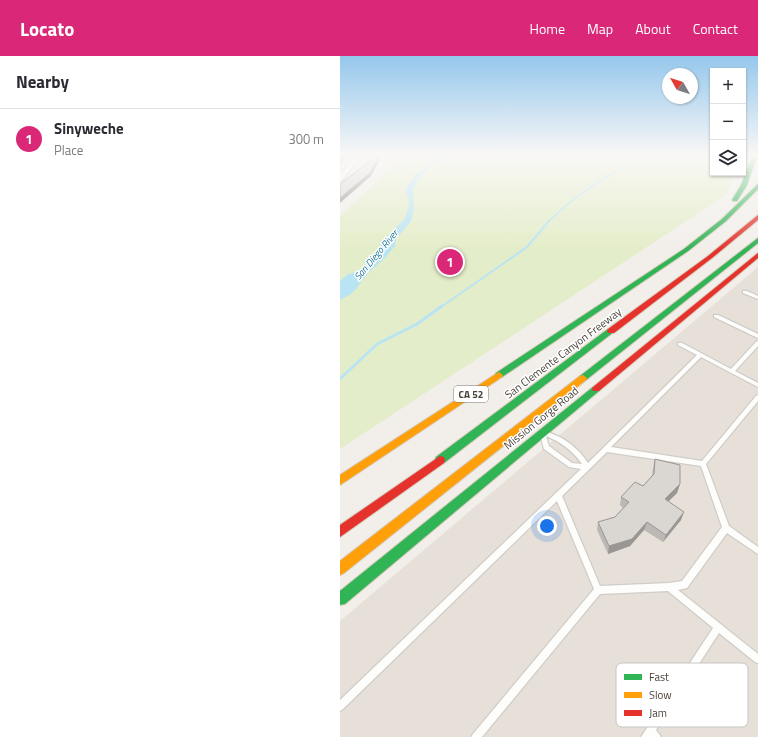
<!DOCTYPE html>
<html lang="en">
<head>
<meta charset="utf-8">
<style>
	body { margin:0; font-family:"Titillium Web",sans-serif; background:#f7f7f7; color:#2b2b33 }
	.controls { position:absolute; right:12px; top:12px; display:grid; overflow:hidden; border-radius:0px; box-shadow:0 1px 3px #0004 }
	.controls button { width:36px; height:36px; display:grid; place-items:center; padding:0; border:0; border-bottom:1px solid #e1e1e2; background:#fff; color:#2b2b33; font:20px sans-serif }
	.compass { position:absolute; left:322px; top:12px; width:36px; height:36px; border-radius:50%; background:#fff; box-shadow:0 1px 3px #0004; rotate:309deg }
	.you { position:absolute; left:207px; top:470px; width:14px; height:14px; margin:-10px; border:3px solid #fff; border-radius:50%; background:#1a73e8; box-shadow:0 0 0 6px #1a73e833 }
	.badge { display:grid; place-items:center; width:26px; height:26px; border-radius:50%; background:#db2777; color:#fff; font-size:13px; font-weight:700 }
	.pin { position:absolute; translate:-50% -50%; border:2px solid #fff; box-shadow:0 1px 4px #0006 }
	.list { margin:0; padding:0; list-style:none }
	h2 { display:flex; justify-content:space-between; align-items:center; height:52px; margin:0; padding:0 16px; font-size:17px }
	h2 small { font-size:13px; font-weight:400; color:#7c7c81 }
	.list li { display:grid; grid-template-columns:26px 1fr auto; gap:12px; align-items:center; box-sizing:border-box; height:60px; padding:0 16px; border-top:1px solid #e1e1e2 }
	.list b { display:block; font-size:15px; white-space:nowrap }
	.list p { margin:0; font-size:13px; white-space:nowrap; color:#7c7c81 }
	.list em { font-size:13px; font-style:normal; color:#7c7c81 }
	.icon { flex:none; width:22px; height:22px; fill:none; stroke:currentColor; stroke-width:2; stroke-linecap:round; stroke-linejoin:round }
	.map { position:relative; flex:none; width:418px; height:681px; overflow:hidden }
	header { display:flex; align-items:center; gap:24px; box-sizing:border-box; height:56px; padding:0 20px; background:#db2777; color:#fff }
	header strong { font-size:19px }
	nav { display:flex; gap:22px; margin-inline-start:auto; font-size:14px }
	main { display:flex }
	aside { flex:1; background:#fff }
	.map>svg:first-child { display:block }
	.residential { fill:#e6e0d8 }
	.green { fill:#e4edc9 }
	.water { fill:#b9e4f3 }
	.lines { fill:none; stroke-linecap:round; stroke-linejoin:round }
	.stream-far2 { stroke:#b9e4f3; stroke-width:1.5 }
	.stream-far1 { stroke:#b9e4f3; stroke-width:2 }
	.stream { stroke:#b9e4f3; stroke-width:3 }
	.lane-casing { stroke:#d0cdc8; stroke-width:2.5 }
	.street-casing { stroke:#d0cdc8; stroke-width:2 }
	.fast-casing { stroke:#d5c8b7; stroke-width:2 }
	.slow-casing { stroke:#d5c8b7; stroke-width:2 }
	.jam-casing { stroke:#d5c8b7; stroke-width:2 }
	.lane { fill:#fdfdfc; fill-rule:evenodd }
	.street { fill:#fdfdfc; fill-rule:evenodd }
	.fast { fill:#30b455; fill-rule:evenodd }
	.slow { fill:#ff9f0a; fill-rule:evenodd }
	.jam { fill:#e5322d; fill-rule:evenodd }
	.wall { fill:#bbb8b5 }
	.shaded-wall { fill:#999693 }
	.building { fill:#dad6d2; stroke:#999693 }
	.labels { text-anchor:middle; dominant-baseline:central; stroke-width:3; stroke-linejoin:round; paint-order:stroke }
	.far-water-label { font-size:10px; font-style:italic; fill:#237a9b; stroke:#fff }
	.shield { fill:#fff; stroke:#807972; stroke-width:1 }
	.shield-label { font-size:10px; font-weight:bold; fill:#493f36 }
	.street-label { font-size:11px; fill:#493f36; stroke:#fff }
	.key { fill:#fff; stroke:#c8c5c3; stroke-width:1 }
	.key-label { font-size:11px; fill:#493f36 }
</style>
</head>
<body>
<header>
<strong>Locato</strong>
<nav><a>Home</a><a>Map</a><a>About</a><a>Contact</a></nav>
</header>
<main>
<aside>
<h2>Nearby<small></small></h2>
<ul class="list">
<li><span class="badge">1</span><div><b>Sinyweche</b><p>Place</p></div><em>300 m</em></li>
</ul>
</aside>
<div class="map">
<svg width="418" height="681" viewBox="0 0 418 681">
	<rect width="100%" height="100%" fill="#f2efeb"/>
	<path class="residential" d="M418,211V681H0V565Z"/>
	<path class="green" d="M65,99H373V117H395L386,139L0,393V160Z"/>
	<path class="water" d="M102,99H109L89,112L78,124L73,134L74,152L71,165L56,183L55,190L45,202L30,215L20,227L17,232L11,238L0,244V225L7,219L24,212L40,192L42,185L64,164L69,150V143L66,136V132L75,119Z"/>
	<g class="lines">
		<path class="stream-far2" d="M208,166C235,139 282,106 320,99"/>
		<path class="stream-far1" d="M101,251L187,191L209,165"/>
		<path class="stream" d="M0,323L37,288L77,268L102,250"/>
		<defs>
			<path id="lane" d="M403,235H407L418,240V243L403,237Z
				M374,259H378L418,278V282L374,261Z
				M418,285V290L395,315L418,327V331L361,301L271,391L362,405L416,340L418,339V345L366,408L389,470L418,491V498L387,477L347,532L338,534L418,598V607L415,606L379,577L316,674L319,678L321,681H301L373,572L328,535L260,538L142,681H131L133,678L254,533L217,445L3,653L0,655V644L241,413L229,411L204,393L200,379L201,377H204L207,376C224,381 238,392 248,407L357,299L338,289V287H342L391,313L416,286ZM206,380C221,386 233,395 242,408L232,407L209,390ZM267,396L361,410L382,471L342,525L329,527L260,530L222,440Z"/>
			<path id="street" d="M17,99H23L2,124L0,125V119Z"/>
			<path id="fast" d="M413,99H417L407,129L397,145H393L392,144L401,129Z
				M418,128V133L386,165L348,195L162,321H156L155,319L156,317L344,193L382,163Z
				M418,182V187L246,324H240L239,322L240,320Z
				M268,273H271L275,275L104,407L100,408L96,407L95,404L96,401Z
				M256,330L260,333L259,335L5,548L0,549V535L253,331Z"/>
			<path id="slow" d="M159,316L163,319L162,321L0,429V419Z
				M243,319L247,322L246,324L4,517L0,519V505L240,320Z"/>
			<path id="jam" d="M418,159V164L372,202L274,277H268L267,275L268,273L368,200Z
				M418,197V202L259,335H253L252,333L253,331Z
				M100,400L104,401L105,404L104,407L0,481V469Z"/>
		</defs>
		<use href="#lane" class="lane-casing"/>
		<use href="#street" class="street-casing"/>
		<use href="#fast" class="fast-casing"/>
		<use href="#slow" class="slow-casing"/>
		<use href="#jam" class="jam-casing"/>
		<use href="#lane" class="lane"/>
		<use href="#street" class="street"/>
		<use href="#fast" class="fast"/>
		<use href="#slow" class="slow"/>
		<use href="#jam" class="jam"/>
	</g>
	<path class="wall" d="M315,403L340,428L337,437L328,445L341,464L323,486L304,474L290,490L268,498L257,474L258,466L275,461L283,452L280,449L281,441L303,430L312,420L313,412Z"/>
	<path class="shaded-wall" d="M4,99H9L5,102L0,108V103Z
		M38,99H45L42,100L31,120L0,147V142L35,105L34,101Z
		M340,428L337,437L323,451L325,443Z
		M344,456L341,464L323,486L326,479Z
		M307,466L304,474L290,490L268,498L269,490Z"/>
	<path class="building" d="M0,99H4L0,103Z
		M32,99H38L34,101Z
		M38,99H40L30,117L0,142V128Z
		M315,403L340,409V428L325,443L344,456L326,479L307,466L292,483L269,490L258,466L275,461L289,446L281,441L295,426L303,430L314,418Z"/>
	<linearGradient id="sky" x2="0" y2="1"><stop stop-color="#95c7ec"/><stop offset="0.51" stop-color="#f9f8f6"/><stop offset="1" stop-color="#f9f8f6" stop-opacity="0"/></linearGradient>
	<rect width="418" height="194" fill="url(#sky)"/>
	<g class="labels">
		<g class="far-water-label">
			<text transform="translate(36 199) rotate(-50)">San Diego River</text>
		</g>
		<rect class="shield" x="114" y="330" width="34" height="16" rx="3"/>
		<g class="shield-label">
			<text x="131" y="338">CA 52</text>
		</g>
		<g class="street-label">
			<text transform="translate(223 297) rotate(-37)">San Clemente Canyon Freeway</text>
			<text transform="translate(201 362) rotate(-39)">Mission Gorge Road</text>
		</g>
	</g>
	<rect x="276" y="607" width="132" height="64" rx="6" class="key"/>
	<rect x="284" y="618" width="18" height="6" fill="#30b455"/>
	<rect x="284" y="636" width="18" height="6" fill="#ff9f0a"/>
	<rect x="284" y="654" width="18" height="6" fill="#e5322d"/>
	<g class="key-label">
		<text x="309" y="625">Fast</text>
		<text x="309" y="643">Slow</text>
		<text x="309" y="661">Jam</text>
	</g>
</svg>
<div class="controls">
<button>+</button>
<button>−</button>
<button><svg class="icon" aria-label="layers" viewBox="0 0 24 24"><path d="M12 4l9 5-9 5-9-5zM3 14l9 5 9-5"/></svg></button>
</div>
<svg class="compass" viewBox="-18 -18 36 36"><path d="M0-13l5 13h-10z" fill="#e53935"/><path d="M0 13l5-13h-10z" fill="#7c7c81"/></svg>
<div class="you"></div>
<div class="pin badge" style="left:110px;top:206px">1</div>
</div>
</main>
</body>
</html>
